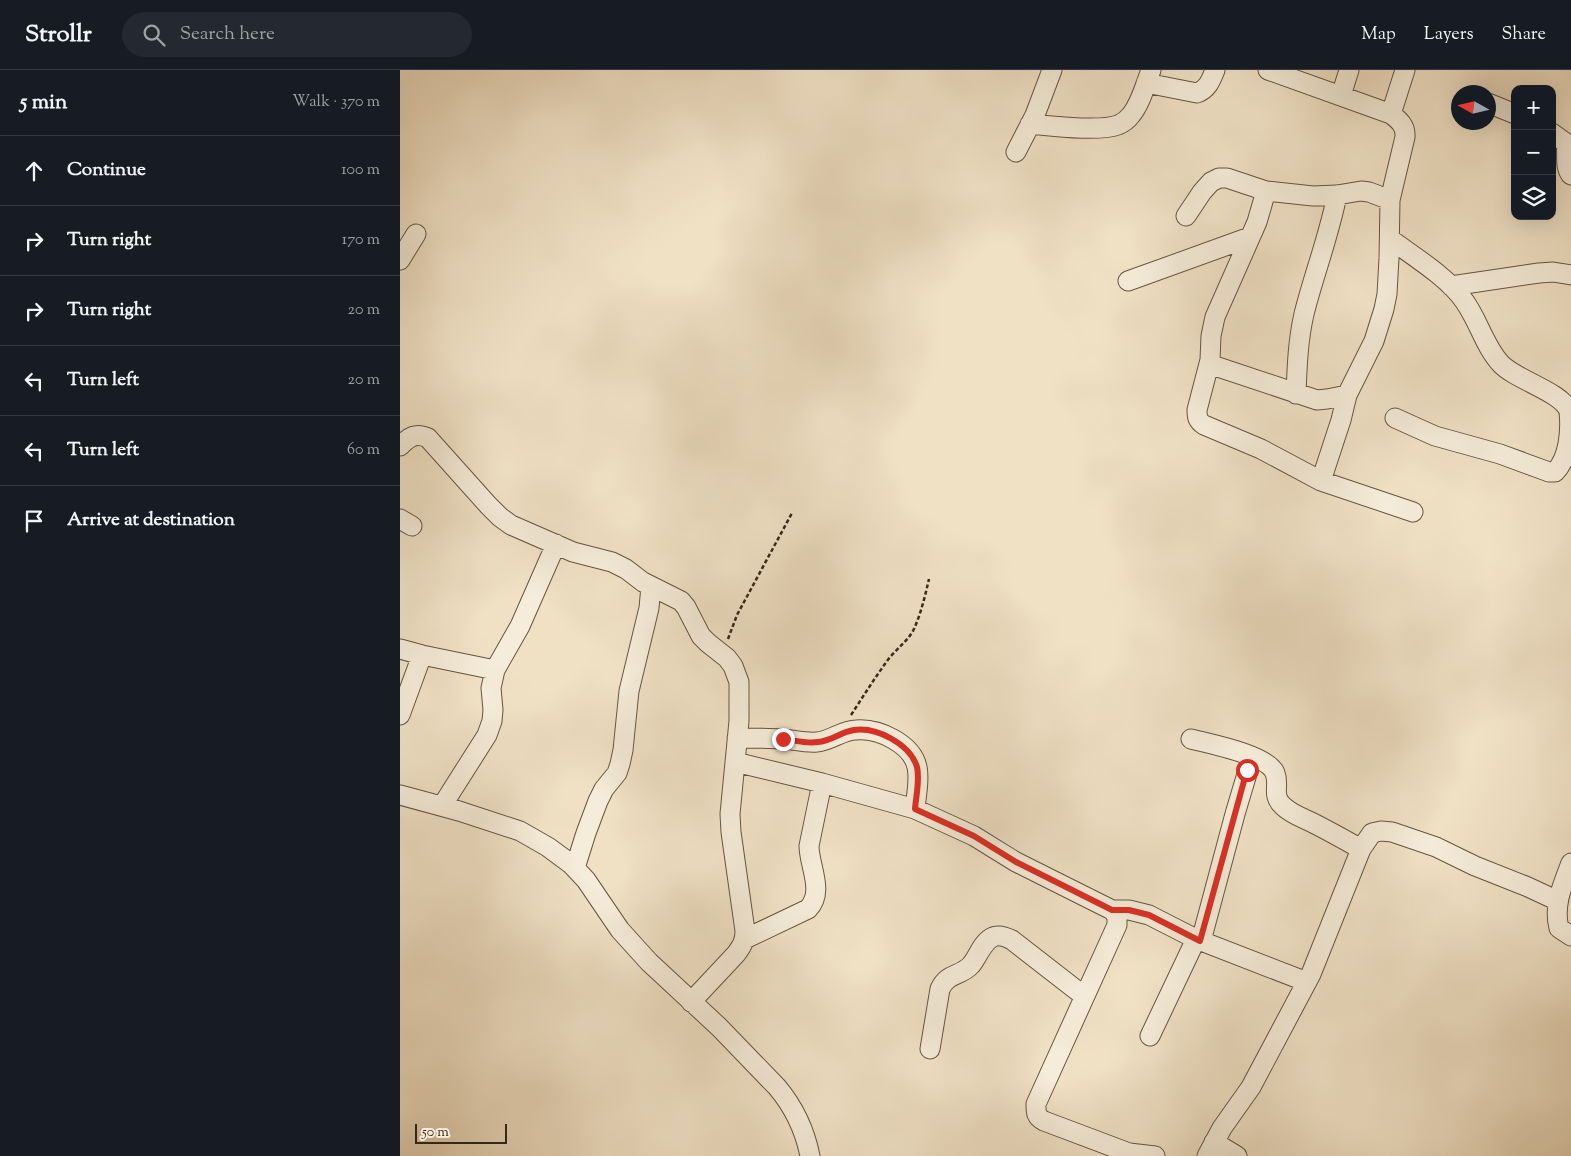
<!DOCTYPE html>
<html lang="en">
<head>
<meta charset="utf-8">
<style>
	body { margin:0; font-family:"Sorts Mill Goudy",serif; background:#242831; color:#f1f3f6 }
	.controls { position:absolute; right:15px; top:15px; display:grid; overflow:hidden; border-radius:10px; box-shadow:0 5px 20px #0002 }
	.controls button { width:45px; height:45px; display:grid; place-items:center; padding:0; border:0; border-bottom:1px solid #363941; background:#171b24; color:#f1f3f6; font:25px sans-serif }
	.compass { position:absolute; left:1051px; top:15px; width:45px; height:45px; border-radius:50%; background:#171b24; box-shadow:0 5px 20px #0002; rotate:278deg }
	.scale { position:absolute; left:15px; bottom:12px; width:92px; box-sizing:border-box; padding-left:5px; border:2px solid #352817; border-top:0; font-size:14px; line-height:18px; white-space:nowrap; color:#352817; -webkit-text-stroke:4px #f5ecd9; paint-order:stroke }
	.stop { position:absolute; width:15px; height:15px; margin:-11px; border:4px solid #d93025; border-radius:50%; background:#fff }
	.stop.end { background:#d93025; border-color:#fff; box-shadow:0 1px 5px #0008 }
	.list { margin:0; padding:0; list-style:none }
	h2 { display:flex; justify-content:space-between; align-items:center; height:65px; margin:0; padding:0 20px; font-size:21px }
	h2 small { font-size:16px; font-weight:400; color:#9ea1a6 }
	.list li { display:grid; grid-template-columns:32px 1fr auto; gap:15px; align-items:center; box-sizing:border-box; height:70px; padding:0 20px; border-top:1px solid #363941 }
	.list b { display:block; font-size:19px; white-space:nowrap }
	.list em { font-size:16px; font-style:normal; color:#9ea1a6 }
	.icon { flex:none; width:28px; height:28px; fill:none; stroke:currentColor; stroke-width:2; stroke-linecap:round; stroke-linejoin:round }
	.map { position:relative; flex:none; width:1171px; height:1086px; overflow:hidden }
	header { display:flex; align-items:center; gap:30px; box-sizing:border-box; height:70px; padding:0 25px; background:#171b24; border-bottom:1px solid #363941 }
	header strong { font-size:24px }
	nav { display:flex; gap:28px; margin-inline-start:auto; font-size:18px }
	.search { width:350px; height:45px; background:#242831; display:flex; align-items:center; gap:12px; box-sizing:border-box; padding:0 18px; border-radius:28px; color:#9ea1a6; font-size:19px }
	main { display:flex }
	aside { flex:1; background:#171b24 }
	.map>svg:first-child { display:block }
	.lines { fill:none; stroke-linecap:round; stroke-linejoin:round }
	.minor-casing { stroke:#645642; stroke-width:21 }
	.path { stroke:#352817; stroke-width:2.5; stroke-dasharray:4 2.5; stroke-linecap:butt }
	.minor { stroke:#f5ecd9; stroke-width:19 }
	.route { stroke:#d93025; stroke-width:6 }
</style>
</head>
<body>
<header>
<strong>Strollr</strong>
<div class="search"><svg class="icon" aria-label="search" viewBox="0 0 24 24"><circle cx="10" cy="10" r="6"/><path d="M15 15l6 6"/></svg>Search here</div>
<nav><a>Map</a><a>Layers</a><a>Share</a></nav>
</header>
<main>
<aside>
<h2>5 min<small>Walk · 370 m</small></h2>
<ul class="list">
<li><svg class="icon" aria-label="ahead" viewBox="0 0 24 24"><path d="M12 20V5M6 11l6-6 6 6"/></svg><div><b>Continue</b></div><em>100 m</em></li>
<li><svg class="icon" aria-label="right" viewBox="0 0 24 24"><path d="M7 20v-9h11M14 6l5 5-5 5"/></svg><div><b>Turn right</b></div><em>170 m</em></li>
<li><svg class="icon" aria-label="right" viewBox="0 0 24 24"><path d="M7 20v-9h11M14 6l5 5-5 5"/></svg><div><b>Turn right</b></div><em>20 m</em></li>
<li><svg class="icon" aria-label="left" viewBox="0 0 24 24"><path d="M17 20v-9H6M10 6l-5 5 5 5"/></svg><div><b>Turn left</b></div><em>20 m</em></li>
<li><svg class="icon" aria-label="left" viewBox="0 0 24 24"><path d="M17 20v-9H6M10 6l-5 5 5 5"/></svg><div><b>Turn left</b></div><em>60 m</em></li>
<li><svg class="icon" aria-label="arrive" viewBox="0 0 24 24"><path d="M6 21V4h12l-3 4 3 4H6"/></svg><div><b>Arrive at destination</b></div></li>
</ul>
</aside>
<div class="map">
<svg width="1171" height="1086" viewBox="0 0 1171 1086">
	<rect width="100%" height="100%" fill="#f0e1c5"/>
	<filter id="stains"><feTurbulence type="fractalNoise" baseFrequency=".004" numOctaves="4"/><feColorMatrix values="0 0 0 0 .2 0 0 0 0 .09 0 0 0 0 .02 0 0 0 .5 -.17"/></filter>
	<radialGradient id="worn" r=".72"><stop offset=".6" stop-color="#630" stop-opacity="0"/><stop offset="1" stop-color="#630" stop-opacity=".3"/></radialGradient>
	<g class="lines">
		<defs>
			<path id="minor" d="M868,0L991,44C999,50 1006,56 1005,67L990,130L989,188L987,224L984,239L974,271L947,325L941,350L921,411
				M746,13L797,23C808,19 811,10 815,0
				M941,26L949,0
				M1088,33L1115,44
				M991,44L1005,0
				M630,54C652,56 699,62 718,55C723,53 728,49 731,45C741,33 745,15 751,0
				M1152,63L1166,73C1168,84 1164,96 1171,105
				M616,82L635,45L652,0
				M866,121L857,152L815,247L811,266L810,290L797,340C797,348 798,351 804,355L861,379L921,411L1013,442
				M786,146L802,122L811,112L819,108H827L866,121L913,126L937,125L961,121L969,122L990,130
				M990,169C1013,186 1049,208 1065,232C1079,252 1085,277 1101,294C1116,310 1162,322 1169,341C1171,361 1169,388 1155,402H1149L1100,384L1035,366L995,348
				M0,190L16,164
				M728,211L850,167
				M1051,216L1139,203L1153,202L1171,205
				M809,294L917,330L927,329L947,325
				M896,324C897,297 898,270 904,244C914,204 929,166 937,125
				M0,376C9,367 16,362 28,368L88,435L100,447L111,455L173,482L212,492L226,499L243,512L281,531L286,537L301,566L308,573L327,588L333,596L339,612V651L330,744L331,762L345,861C345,871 342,876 336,884L291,932
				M0,449L12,456
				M0,579L22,585L95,600
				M0,645L22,585
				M337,668C352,668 368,668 383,669C394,670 406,673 417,672C431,671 442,660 456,660C479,658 512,674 517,697C520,710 516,726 515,739
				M791,669C810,674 868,685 875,703C880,716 871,725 883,736C891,744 903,748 913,753C929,761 945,770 961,779
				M335,692L422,713L515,739L574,766L616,792L712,840L717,846V855L636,1034C636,1043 636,1047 644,1051L729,1083L755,1086
				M0,725L59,741L120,761L148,777L171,794L186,810L220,860L249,892L319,957L377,1017C393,1036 405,1061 410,1086
				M42,736L87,665L92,651L93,640L91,618L95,600L120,556L156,474
				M1171,793C1163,814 1153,835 1159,858L1171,866
				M175,798L186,763L198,731L204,719L217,703L220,694L223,680L229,621L249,538L251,516
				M712,840H729L749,845L796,869L907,912
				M345,869L408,839C425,822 409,796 409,776L422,713
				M801,871L835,744L852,687
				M750,966L796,869
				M530,979L540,919C548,902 560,907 571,895C578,887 582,872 593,867C599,864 606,867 612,870L684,926
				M814,1072L837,1086
				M807,1086L822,1058L851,1017L911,904L961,779L972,763L981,761L992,762L1036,777L1075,796L1128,817L1158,831"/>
		</defs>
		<use href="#minor" class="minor-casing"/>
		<path class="path" d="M328,569L337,545L392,443
			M451,645C464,625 476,606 490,587C498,578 507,571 513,561C521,544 525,526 529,509"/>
		<use href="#minor" class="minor"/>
	</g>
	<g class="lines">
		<path class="route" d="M383,669C394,670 406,674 418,672C431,671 441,662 454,660C477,657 510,674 517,697C520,710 516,726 515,739L574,766L616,792L712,840H729L749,845L800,871L847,700"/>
	</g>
	<rect width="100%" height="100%" filter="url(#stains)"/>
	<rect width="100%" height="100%" fill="url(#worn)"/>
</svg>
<div class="controls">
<button>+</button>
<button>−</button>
<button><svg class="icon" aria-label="layers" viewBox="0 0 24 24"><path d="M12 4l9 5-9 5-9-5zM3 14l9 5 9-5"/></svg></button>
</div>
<svg class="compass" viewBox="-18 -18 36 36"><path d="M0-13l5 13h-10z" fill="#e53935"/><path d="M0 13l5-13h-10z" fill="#9ea1a6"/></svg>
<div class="scale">50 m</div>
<div class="stop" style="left:847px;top:700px"></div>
<div class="stop end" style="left:383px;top:669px"></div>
</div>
</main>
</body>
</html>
